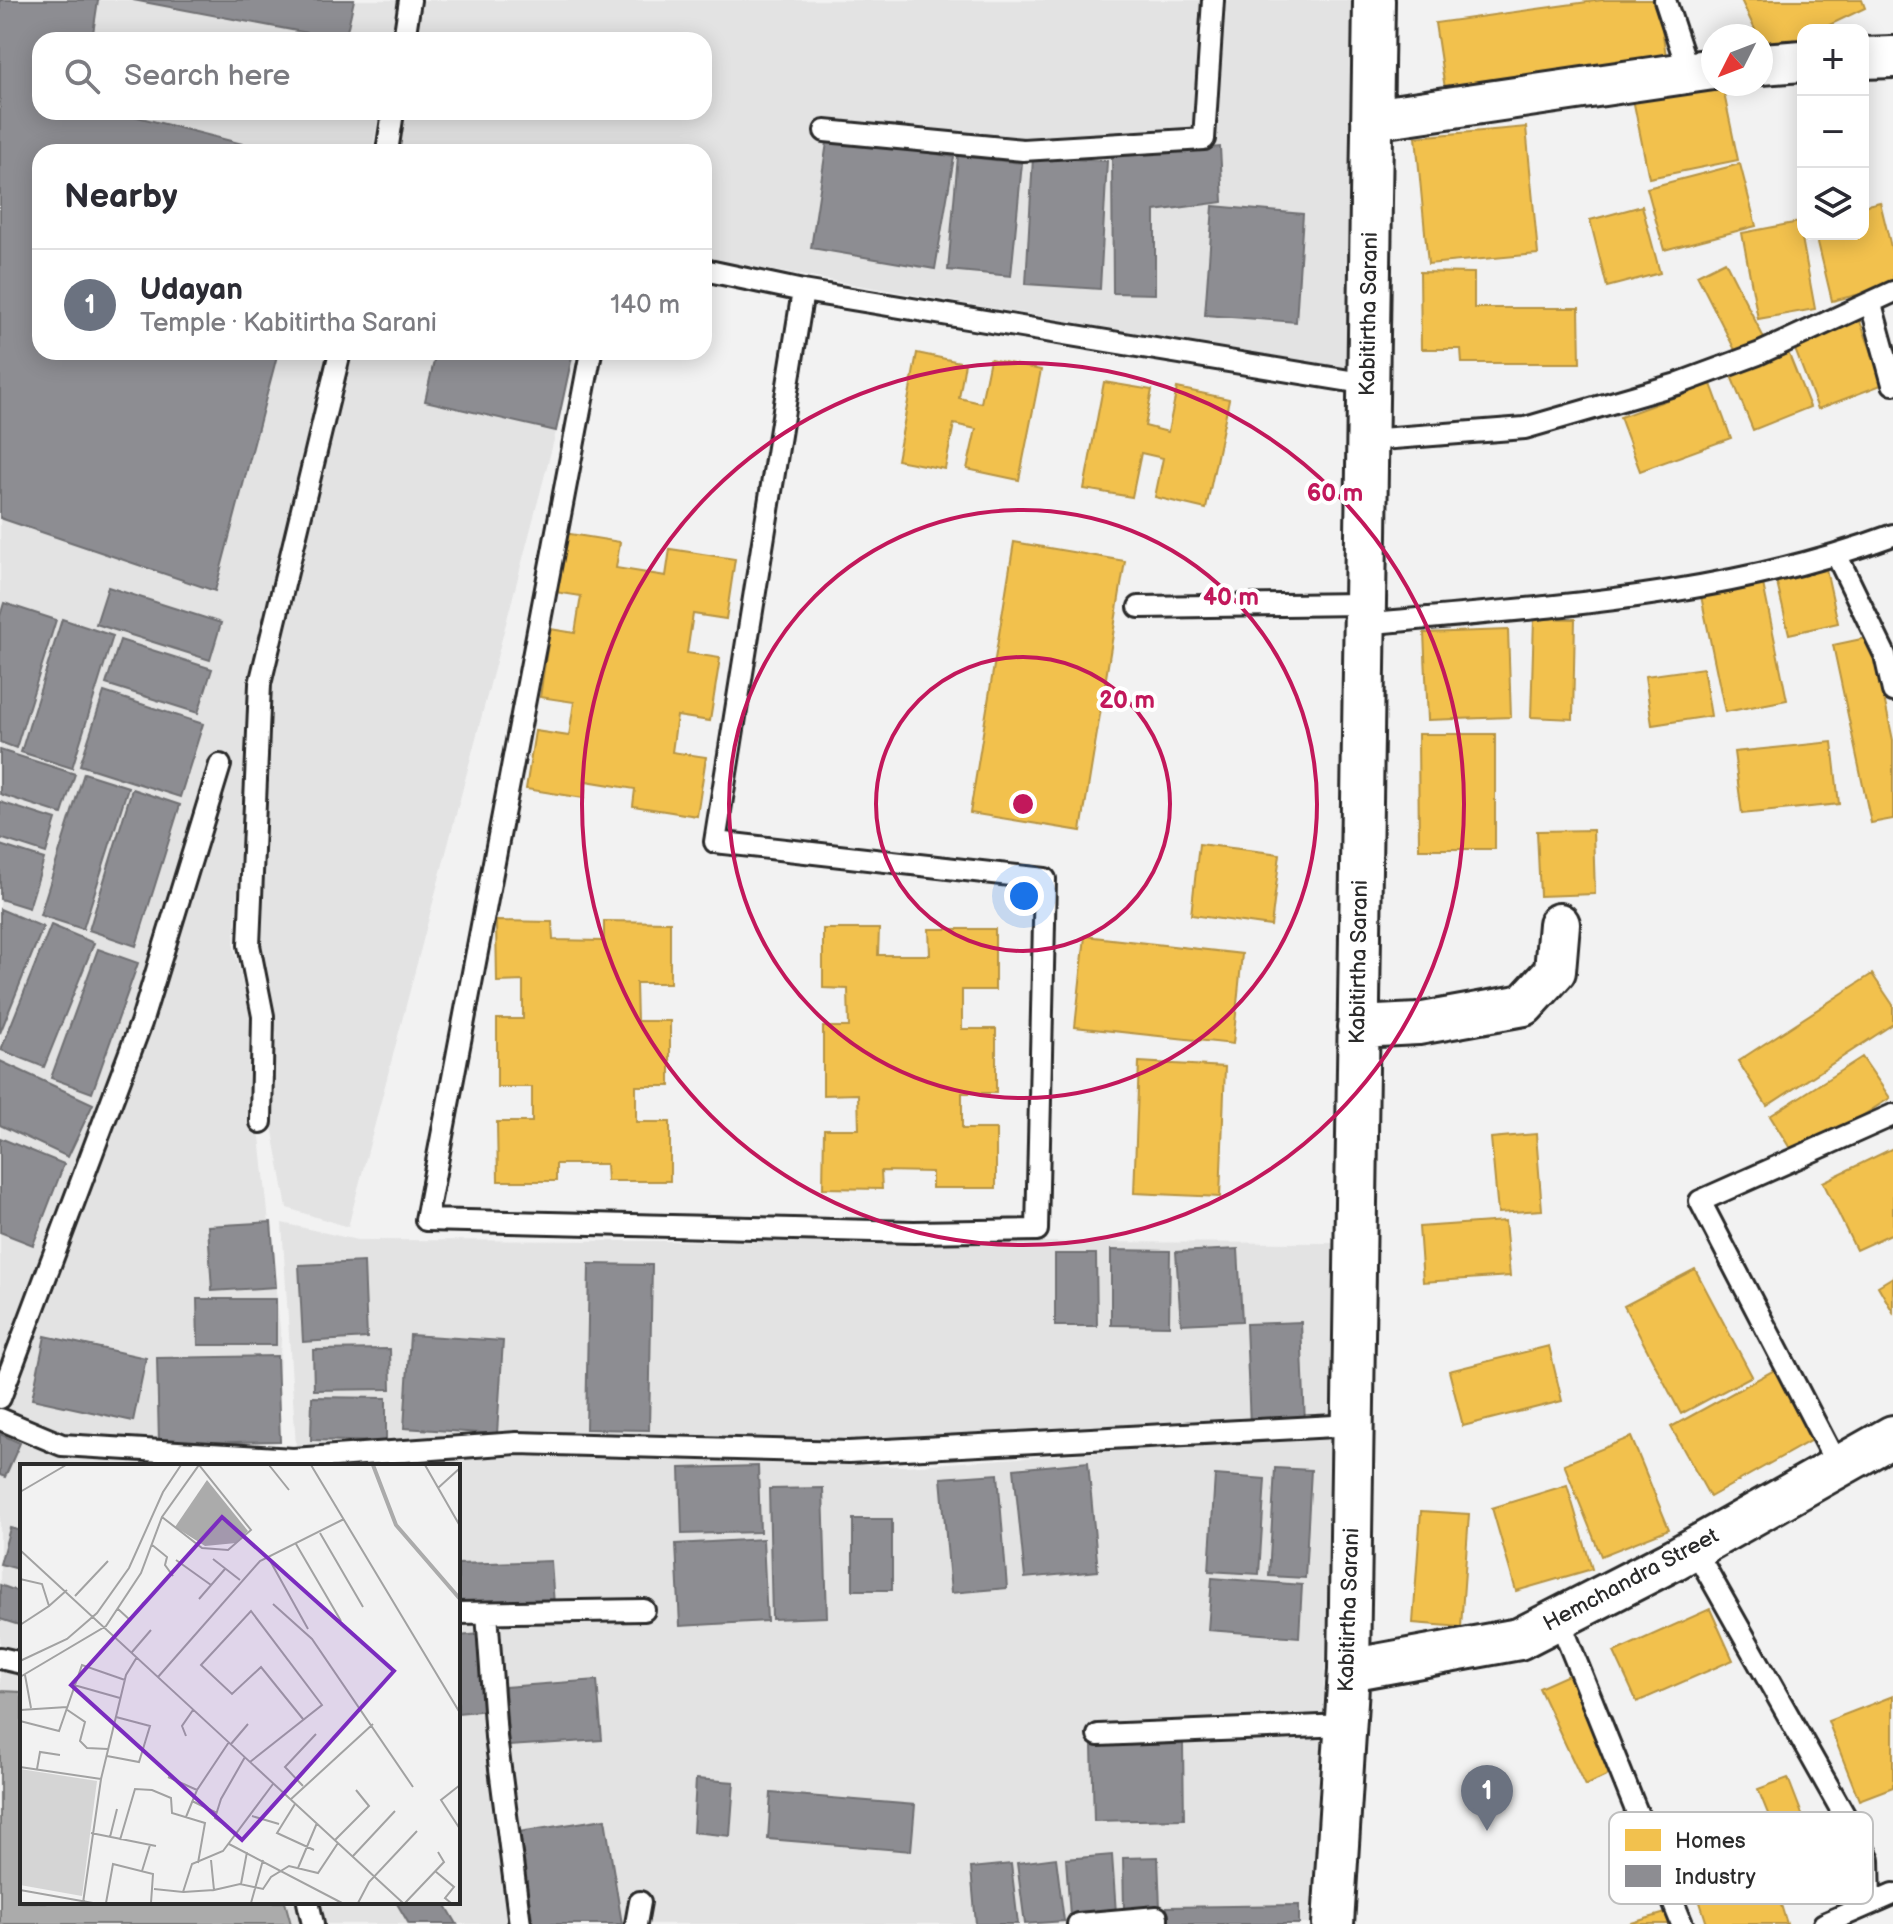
<!DOCTYPE html>
<html lang="en">
<head>
<meta charset="utf-8">
<style>
	body { margin:0; font-family:"Balsamiq Sans",sans-serif; background:#f7f7f7; color:#2b2b33 }
	.controls { position:absolute; right:24px; top:24px; display:grid; overflow:hidden; border-radius:16px; box-shadow:0 4px 20px #0003 }
	.controls button { width:72px; height:72px; display:grid; place-items:center; padding:0; border:0; border-bottom:2px solid #e1e1e2; background:#fff; color:#2b2b33; font:40px sans-serif }
	.compass { position:absolute; left:1701px; top:24px; width:72px; height:72px; border-radius:50%; background:#fff; box-shadow:0 4px 20px #0003; rotate:228deg }
	.you { position:absolute; left:1024px; top:896px; width:28px; height:28px; margin:-20px; border:6px solid #fff; border-radius:50%; background:#1a73e8; box-shadow:0 0 0 12px #1a73e833 }
	.badge { display:grid; place-items:center; width:52px; height:52px; border-radius:50%; background:#c8321e; color:#fff; font-size:26px; font-weight:700 }
	.pin { position:absolute; translate:-50% -66px; filter:drop-shadow(0 2px 4px #0008) }
	.pin::after { content:''; position:absolute; top:42px; width:28px; height:24px; background:inherit; clip-path:polygon(0 0,100% 0,50% 100%) }
	.list { margin:0; padding:0; list-style:none }
	h2 { display:flex; justify-content:space-between; align-items:center; height:104px; margin:0; padding:0 32px; font-size:34px }
	h2 small { font-size:26px; font-weight:400; color:#7c7c81 }
	.list li { display:grid; grid-template-columns:52px 1fr auto; gap:24px; align-items:center; box-sizing:border-box; height:112px; padding:0 32px; border-top:2px solid #e1e1e2 }
	.list b { display:block; font-size:30px; white-space:nowrap }
	.list p { margin:0; font-size:26px; white-space:nowrap; color:#7c7c81 }
	.list em { font-size:26px; font-style:normal; color:#7c7c81 }
	.icon { flex:none; width:44px; height:44px; fill:none; stroke:currentColor; stroke-width:2; stroke-linecap:round; stroke-linejoin:round }
	.map { position:relative; flex:none; width:1893px; height:1924px; overflow:hidden }
	.search { position:absolute; background:#fff; box-shadow:0 4px 20px #0003; left:32px; top:32px; width:680px; height:88px; display:flex; align-items:center; gap:20px; box-sizing:border-box; padding:0 28px; border-radius:24px; color:#7c7c81; font-size:30px }
	.panel { position:absolute; background:#fff; box-shadow:0 4px 20px #0003; left:32px; top:144px; width:680px; height:216px; border-radius:24px }
	.map>svg:first-child { display:block }
	.built { fill:#e3e3e3; fill-rule:evenodd }
	.water { fill:#ababab; stroke:#787878; stroke-width:2 }
	.homes { fill:#f2c14e; stroke:#b69444; stroke-width:2 }
	.industry { fill:#8d8d92; stroke:#707073; stroke-width:2 }
	.lines { fill:none; stroke-linecap:round; stroke-linejoin:round }
	.lane-casing { stroke:#2b2b2b; stroke-width:26 }
	.street-casing { stroke:#2b2b2b; stroke-width:46 }
	.lane { stroke:#fff; stroke-width:20 }
	.street { stroke:#fff; stroke-width:40 }
	.ring { fill:none; stroke:#c2185b; stroke-width:4 }
	.labels { text-anchor:middle; dominant-baseline:central; stroke-width:8; stroke-linejoin:round; paint-order:stroke }
	.street-label { font-size:22px; fill:#2b2b2b; stroke:#fff }
	.inset-river { fill:none; stroke:#ababab; stroke-width:4 }
	.inset-road { fill:none; stroke:#a2a2a2; stroke-width:2 }
	.view { fill:#7b2cbf; fill-opacity:0.15; stroke:#7b2cbf; stroke-width:4 }
	.inset-edge { fill:none; stroke:#2b2b2b; stroke-width:4 }
	.key { fill:#fff; stroke:#bfbfbf; stroke-width:2 }
	.key-label { font-size:22px; fill:#2b2b2b }
	.centre { fill:#c2185b; stroke:#fff; stroke-width:4 }
	.ring-label { font-size:24px; text-anchor:middle; font-weight:bold; fill:#c2185b; stroke:#fff; stroke-width:8; stroke-linejoin:round; paint-order:stroke }
</style>
</head>
<body>
<div class="map">
<svg width="1893" height="1924" viewBox="0 0 1893 1924">
	<rect width="100%" height="100%" fill="#f2f2f2"/>
	<filter id="ink" filterUnits="userSpaceOnUse"><feTurbulence type="fractalNoise" baseFrequency=".0125" numOctaves="2"/><feDisplacementMap in="SourceGraphic" scale="16" xChannelSelector="R" yChannelSelector="G"/><feConvolveMatrix kernelMatrix="1 2 1 2 8 2 1 2 1" color-interpolation-filters="sRGB"/></filter>
	<g filter="url(#ink)">
		<path class="built" d="M0,0H399L392,40H40V112H379L372,152H40V352H327L251,683L234,947L253,1023L248,1122L260,1136L281,1339L275,1442L64,1438L0,1409Z
			M420,0H1364L1351,369L704,259V152H397L403,112H704V40H414Z
			M348,352H577L348,1227L287,1208L271,1121L277,1034L258,956L266,687Z
			M282,1223L357,1240L1341,1243L1333,1414L854,1442L296,1447Z
			M0,1431L63,1459L572,1457L905,1466L1333,1436L1316,1924H0ZM22,1466H458V1902H22Z"/>
		<path class="water" d="M0,1691L22,1692V1902H285L291,1924H0Z"/>
		<path class="homes" d="M1602,0H1658L1667,63L1446,95L1435,23Z
			M1741,0H1862L1865,8L1819,30H1803V38L1767,55Z
			M1722,84L1738,160L1649,178L1633,99Z
			M1526,127L1538,254L1428,264L1416,137Z
			M1740,164L1756,226L1664,250L1647,188Z
			M1880,202L1893,255V286L1832,301L1816,234H1863V206Z
			M1642,206L1660,273L1607,287L1590,220Z
			M1799,222L1815,309L1758,319L1742,233Z
			M1725,261L1766,342L1738,356L1697,275Z
			M1420,272L1474,273V308H1579L1580,363H1462L1461,349H1421Z
			M1859,319L1884,384L1818,409L1793,344Z
			M1786,347L1810,407L1753,430L1729,371Z
			M917,353L965,363L959,398L981,403L990,359L1041,370L1019,480L967,469L976,429L954,424L945,469L897,460Z
			M1104,382L1152,390L1145,426L1168,432L1177,388L1229,399L1206,509L1155,497L1163,458L1141,453L1132,497L1084,489Z
			M1711,384L1731,438L1640,471L1620,417Z
			M564,533L620,542L616,568L666,576L670,549L735,559L726,619L693,614L687,653L720,658L710,721L677,716L672,752L706,757L697,816L633,806L635,789L586,781L584,798L526,789L535,731L569,736L574,702L540,697L550,629L575,633L581,596L555,592Z
			M1014,542L1125,561L1081,831L970,813Z
			M1826,569L1838,623L1789,634L1776,579Z
			M1763,584L1787,700L1725,712L1701,596Z
			M1534,618L1575,619L1573,719L1531,717Z
			M1508,630L1511,717L1428,720L1424,633Z
			M1871,637L1893,740V819L1871,823L1833,645Z
			M1703,668L1711,716L1652,725L1645,676Z
			M1418,734H1495V849H1419Z
			M1832,742L1839,804L1742,814L1734,752Z
			M1593,830L1595,894L1540,896L1537,831Z
			M1199,844L1280,854L1271,926L1191,915Z
			M496,921L552,922L553,940L604,941V921L670,922V983H636L637,1021H670V1086H636V1122H670V1181H607L606,1164H556V1181H498L497,1122H532V1087H497V1019H523V981L497,982Z
			M823,929H879L878,955H930L929,929H995V990H962V1029H996V1093H962V1129H996V1188H932V1172L881,1171L882,1189L823,1188L824,1129H859L858,1094L823,1095V1027H849L848,989L823,988Z
			M1085,936L1242,954L1233,1044L1075,1027Z
			M1872,974L1893,1005V1024L1767,1106L1738,1061Z
			M1862,1057L1890,1098L1796,1158L1770,1116Z
			M1139,1062L1225,1067L1220,1197L1134,1193Z
			M1536,1134L1542,1210L1498,1213L1491,1138Z
			M1893,1148V1233L1856,1250L1823,1182Z
			M1505,1221L1510,1276L1423,1282L1419,1227Z
			M1695,1269L1752,1376L1681,1414L1624,1306Z
			M1893,1277V1312L1878,1286Z
			M1549,1346L1562,1401L1463,1426L1449,1371Z
			M1776,1369L1815,1438L1710,1497L1671,1427Z
			M1631,1437L1669,1529L1601,1556L1564,1464Z
			M1567,1485L1592,1569L1516,1591L1492,1508Z
			M1421,1511L1469,1514L1461,1627L1413,1623Z
			M1710,1609L1733,1660L1637,1702L1614,1652Z
			M1586,1667L1630,1765L1585,1786L1539,1688Z
			M1893,1696V1787L1859,1800L1828,1721Z
			M1788,1778L1808,1830L1779,1841L1758,1789Z
			M1771,1873L1787,1924H1707L1698,1896Z
			M1669,1912L1673,1924H1628Z"/>
		<path class="industry" d="M0,0H98L92,40H40V112H118L274,152H40V352H278L215,591L0,518Z
			M133,0H354L345,40Z
			M828,136L954,157L935,269L811,248Z
			M1220,147L1223,202L1155,211V294L1113,293L1112,157Z
			M958,156L1022,163L1011,276L948,270Z
			M1033,157L1107,161L1100,289L1026,284Z
			M1213,206L1303,214L1296,322L1205,315Z
			M436,352H573L556,431L425,401Z
			M108,587L221,623L210,660L96,624Z
			M4,603L56,620L16,748L0,742V616Z
			M62,619L113,636L72,768L21,752Z
			M120,640L212,669L198,713L106,684Z
			M104,692L203,724L180,797L80,765Z
			M0,750L75,774L62,814L0,794Z
			M84,773L128,787L83,929L40,915Z
			M132,789L180,805L136,946L89,930Z
			M0,802L56,820L46,853L0,838Z
			M0,845L44,859L29,908L0,899Z
			M0,909L43,927L0,1033Z
			M51,925L94,943L44,1067L1,1050Z
			M98,949L138,963L92,1093L51,1078Z
			M0,1061L93,1104L68,1157L0,1125Z
			M0,1138L64,1164L33,1245L0,1232Z
			M271,1222L276,1287L212,1291L208,1226Z
			M1238,1249L1242,1321L1181,1324L1176,1252Z
			M1111,1250L1170,1251L1169,1326L1111,1325Z
			M1055,1254H1096L1097,1326H1055Z
			M364,1262L367,1338L303,1342L299,1265Z
			M589,1264L652,1265L649,1430L586,1429Z
			M197,1299H276V1345H198Z
			M1301,1322L1305,1425L1250,1427L1246,1324Z
			M410,1335L503,1341L497,1434L404,1428Z
			M45,1336L146,1358L133,1421L32,1399Z
			M390,1349L391,1389L314,1390L313,1350Z
			M277,1356L280,1441L159,1444L157,1358Z
			M312,1397L386,1398V1442L311,1440Z
			M0,1434L20,1443L5,1477L0,1475Z
			M1088,1462L1098,1571L1025,1578L1014,1469Z
			M758,1466L760,1532L682,1534L680,1468Z
			M1275,1468L1311,1470L1305,1578L1269,1576Z
			M998,1474L1007,1588L951,1593L941,1478Z
			M1215,1475L1265,1479L1259,1574L1209,1571Z
			M823,1488L827,1617L772,1619L769,1489Z
			M853,1519H892V1590H853Z
			M10,1528L22,1531V1570L0,1564Z
			M763,1539L767,1621L680,1626L676,1544Z
			M551,1561L554,1605L458,1609V1564Z
			M1212,1578L1302,1585L1299,1637L1208,1630Z
			M0,1585L22,1593V1626L0,1619Z
			M481,1634L489,1710L458,1713V1636Z
			M597,1680L602,1740L509,1746L505,1687Z
			M1183,1744L1184,1819L1094,1821L1092,1746Z
			M696,1779L734,1782L730,1836L693,1832Z
			M771,1793L915,1805L911,1851L768,1839Z
			M605,1819L622,1924H533L518,1832Z
			M1112,1855L1116,1913L1070,1916L1066,1859Z
			M1158,1857L1160,1908L1124,1909L1123,1858Z
			M1056,1858L1064,1921L1025,1924L1017,1863Z
			M1011,1864L1018,1924H976L971,1868Z
			M396,1902H444L457,1924H409Z
			M1299,1905V1924H1168L1167,1907Z"/>
		<g class="lines">
			<defs>
				<path id="lane" d="M1665,0L1689,73
					M404,40L410,0
					M825,131L1023,150L1204,139L1213,0
					M387,152L393,112
					M704,270L803,291L1368,384
					M1871,304L1893,384
					M591,352L426,1220L914,1232L1037,1230L1045,879L715,842L803,291
					M1367,440L1525,428L1677,384L1758,354L1893,292
					M1837,556L1885,655L1893,691
					M1139,607L1363,604
					M1363,624C1541,607 1724,598 1893,535
					M261,1122L263,1016L249,945L260,684L340,352
					M0,1398L141,1023L220,765
					M0,1419L62,1445L293,1459L517,1443L849,1452L1353,1425
					M1838,1467L1700,1201L1893,1115
					M1694,1548L1869,1859L1870,1904
					M458,1613L644,1610
					M487,1613L496,1737L520,1924
					M1559,1619L1682,1924
					M0,1658L22,1663
					M1098,1735L1345,1725
					M308,1902L313,1924
					M636,1924L640,1902
					M1078,1924L1157,1917V1924
					M1824,1924L1893,1894"/>
				<path id="street" d="M1863,58L1893,57
					M1761,64L1803,61
					M1372,119L1713,69
					M1358,1027L1418,1024L1524,1005L1555,971L1559,924
					M1349,1670L1519,1639L1675,1559L1893,1436
					M1333,1924L1349,1670L1374,0"/>
			</defs>
			<use href="#lane" class="lane-casing"/>
			<use href="#street" class="street-casing"/>
			<use href="#lane" class="lane"/>
			<use href="#street" class="street"/>
		</g>
	</g>
	<g class="ring">
		<circle cx="1023" cy="804" r="147"/>
		<circle cx="1023" cy="804" r="294"/>
		<circle cx="1023" cy="804" r="441"/>
	</g>
	<g class="labels">
		<g class="street-label">
			<text transform="translate(1369 314) rotate(-89)">Kabitirtha Sarani</text>
			<text transform="translate(1359 962) rotate(-89)">Kabitirtha Sarani</text>
			<text transform="translate(1631 1580) rotate(-28)">Hemchandra Street</text>
			<text transform="translate(1349 1610) rotate(-88)">Kabitirtha Sarani</text>
		</g>
	</g>
	<g transform="translate(20 1464)">
		<rect width="440" height="440" fill="#f2f2f2"/>
		<path d="M0,305L77,317L62,432L0,421Z" fill="#d5d5d5"/>
		<path d="M187,16L228,67L216,79L185,82L155,63Z" fill="#ababab"/>
		<path class="inset-river" d="M353,1L376,61L440,135"/>
		<path class="inset-road" d="M249,1L269,26M291,1L440,249M405,1L440,62M418,24L440,4M0,28L46,1M300,69L343,143M131,80L147,93L145,101L153,112M276,80L321,157M0,86L383,439M248,93L288,165M193,95L220,116M156,96L191,121M0,115L22,120L29,142L0,161M55,132L88,97M179,135L205,105M253,140L292,175L393,323M29,142L47,126M98,145L110,156L124,138M112,188L131,166M0,197L47,175L77,149L109,104L143,28L161,1M5,211L11,244M0,213L86,162L121,109L142,53L179,1L231,66L208,86L182,84L142,53M138,213L240,97L324,55M54,221L100,234M46,245L65,258L60,277L67,284L88,285M0,246L47,243M0,257L39,267L62,201L105,216M166,272L162,262L173,246M211,280L228,260M87,292L119,298L130,262L96,253M230,298L302,241L231,147L181,201L212,230L241,203L283,255M0,303L81,315M17,305L20,288L40,291M148,313L177,326M440,321L421,336L440,365M283,322L265,303L296,270M270,336L353,260M172,337L197,349M275,340L257,369L294,386M232,352L259,360M166,353L177,326L209,278M202,359L195,354L201,335L225,293M71,369L136,382M90,373L97,345M100,376L115,325L132,326L151,334L152,349L185,359L178,399M315,376L349,342L336,326M209,380L322,439M333,392L375,347M191,396L194,426L220,420L243,425L251,413L269,402L298,409L318,379M278,404L297,359M122,407L130,381M415,407L434,423L425,434L431,439M221,420L227,388M134,425L163,428L172,400L203,387L253,320M0,426L73,439M163,428L194,426M63,439L81,315L106,211L117,193M86,439L93,400L133,410L131,439M231,439L243,396M338,439L349,418L397,367M385,439L424,398L418,388"/>
		<path class="view" d="M202,53L374,207L222,376L51,221Z"/>
		<rect width="440" height="440" class="inset-edge"/>
	</g>
	<rect x="1609" y="1812" width="264" height="92" rx="12" class="key"/>
	<rect x="1625" y="1829" width="36" height="22" fill="#f2c14e"/>
	<rect x="1625" y="1865" width="36" height="22" fill="#8d8d92"/>
	<g class="key-label">
		<text x="1675" y="1848">Homes</text>
		<text x="1675" y="1884">Industry</text>
	</g>
	<circle cx="1023" cy="804" r="12" class="centre"/>
	<g class="ring-label">
		<text x="1335" y="501">60 m</text>
		<text x="1231" y="605">40 m</text>
		<text x="1127" y="708">20 m</text>
	</g>
</svg>
<div class="controls">
<button>+</button>
<button>−</button>
<button><svg class="icon" aria-label="layers" viewBox="0 0 24 24"><path d="M12 4l9 5-9 5-9-5zM3 14l9 5 9-5"/></svg></button>
</div>
<svg class="compass" viewBox="-18 -18 36 36"><path d="M0-13l5 13h-10z" fill="#e53935"/><path d="M0 13l5-13h-10z" fill="#7c7c81"/></svg>
<div class="you"></div>
<div class="pin badge" style="left:1487px;top:1831px;background:#6b7280">1</div>
<div class="search"><svg class="icon" aria-label="search" viewBox="0 0 24 24"><circle cx="10" cy="10" r="6"/><path d="M15 15l6 6"/></svg>Search here</div>
<section class="panel">
<h2>Nearby<small></small></h2>
<ul class="list">
<li><span class="badge" style="background:#6b7280">1</span><div><b>Udayan</b><p>Temple · Kabitirtha Sarani</p></div><em>140 m</em></li>
</ul>
</section>
</div>
</body>
</html>
